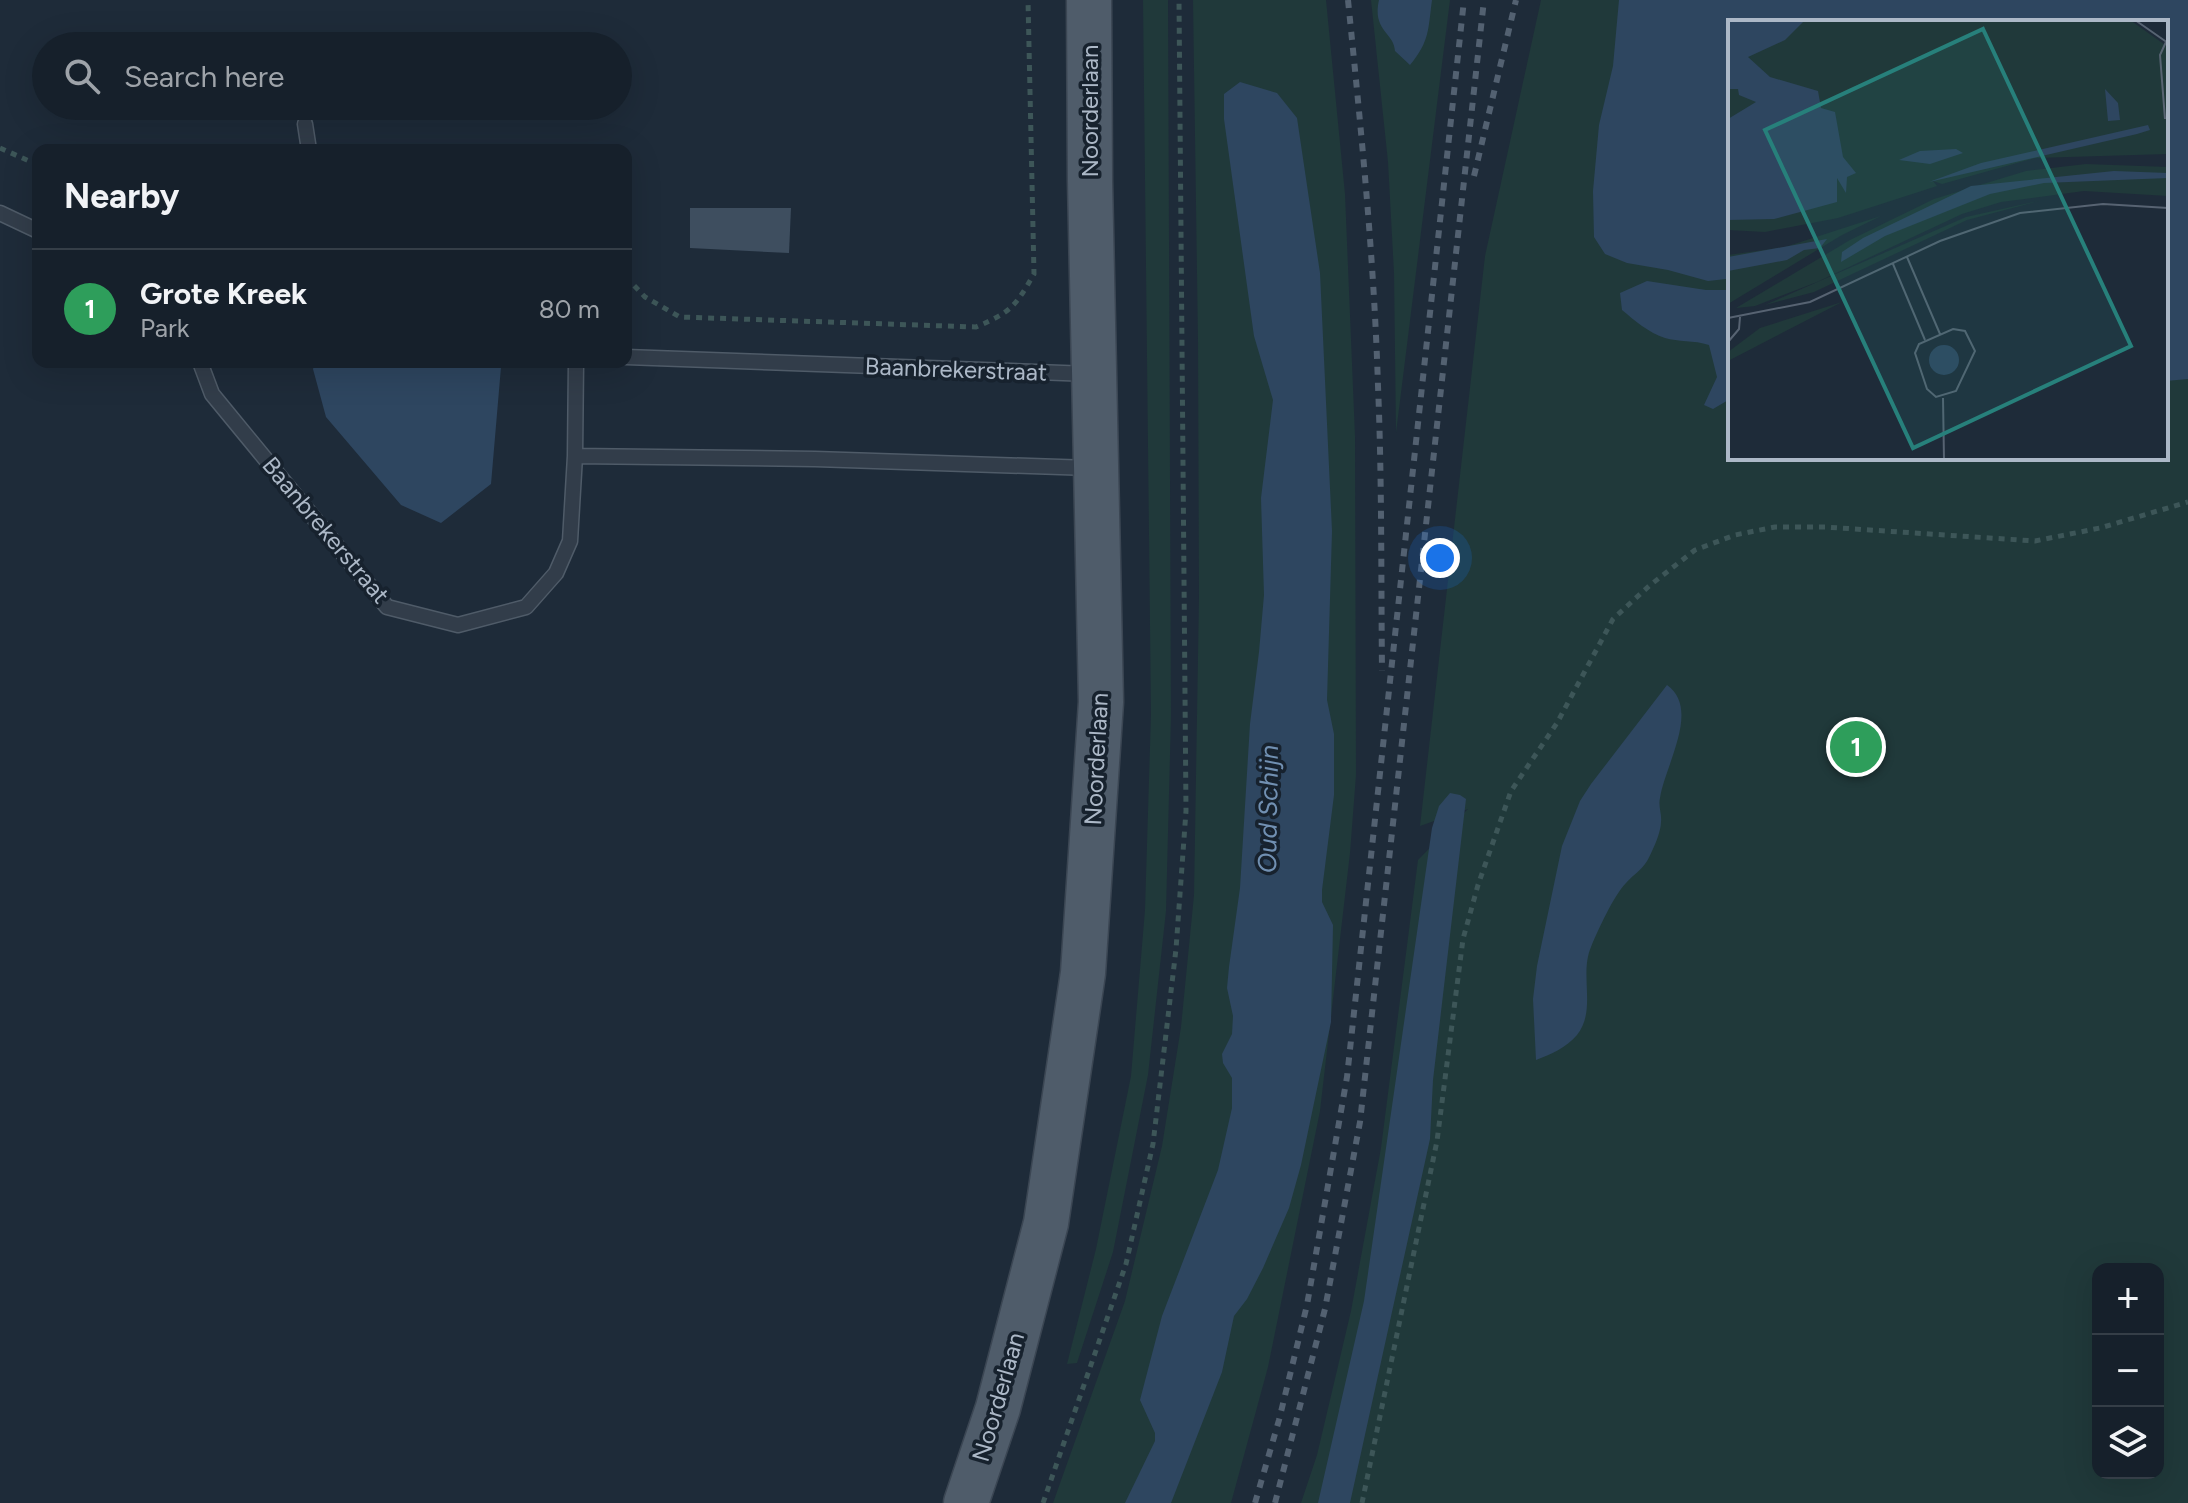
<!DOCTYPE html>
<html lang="en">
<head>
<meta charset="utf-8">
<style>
	body { margin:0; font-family:Figtree,sans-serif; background:#1f2833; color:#f1f3f6 }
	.controls { position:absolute; right:24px; bottom:24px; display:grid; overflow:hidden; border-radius:16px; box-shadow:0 8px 32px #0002 }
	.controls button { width:72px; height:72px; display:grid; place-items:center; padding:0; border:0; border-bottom:2px solid #353e47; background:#16202b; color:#f1f3f6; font:40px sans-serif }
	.you { position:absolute; left:1440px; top:558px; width:28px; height:28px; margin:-20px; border:6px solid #fff; border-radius:50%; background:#1a73e8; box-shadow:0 0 0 12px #1a73e833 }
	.badge { display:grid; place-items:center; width:52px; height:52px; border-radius:50%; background:#ea580c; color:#fff; font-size:26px; font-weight:700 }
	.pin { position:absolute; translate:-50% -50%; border:4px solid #fff; box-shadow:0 2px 8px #0006 }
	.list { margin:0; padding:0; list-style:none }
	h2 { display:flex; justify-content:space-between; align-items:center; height:104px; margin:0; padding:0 32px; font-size:34px }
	h2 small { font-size:26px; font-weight:400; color:#9ea3a9 }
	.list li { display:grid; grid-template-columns:52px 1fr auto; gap:24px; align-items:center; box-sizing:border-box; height:120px; padding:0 32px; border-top:2px solid #353e47 }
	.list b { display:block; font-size:30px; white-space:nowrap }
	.list p { margin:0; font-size:26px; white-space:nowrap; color:#9ea3a9 }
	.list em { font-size:26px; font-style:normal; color:#9ea3a9 }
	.icon { flex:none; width:44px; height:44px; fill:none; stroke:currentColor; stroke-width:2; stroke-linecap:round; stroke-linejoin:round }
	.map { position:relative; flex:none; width:2188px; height:1503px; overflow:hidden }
	.search { position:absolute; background:#16202b; box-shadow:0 8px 32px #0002; left:32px; top:32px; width:600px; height:88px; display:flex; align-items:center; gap:20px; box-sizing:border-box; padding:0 28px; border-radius:44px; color:#9ea3a9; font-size:30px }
	.panel { position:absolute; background:#16202b; box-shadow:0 8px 32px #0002; left:32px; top:144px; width:600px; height:224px; border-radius:16px }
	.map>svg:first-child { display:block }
	.green { fill:#20393a; fill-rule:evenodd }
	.water { fill:#2e4660 }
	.building { fill:#3e4e5f }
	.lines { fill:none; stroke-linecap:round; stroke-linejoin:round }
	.lane-casing { stroke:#4f5b68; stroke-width:17 }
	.primary-casing { stroke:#3b4653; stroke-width:47 }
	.path { stroke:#3d5658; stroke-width:5; stroke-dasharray:6 6; stroke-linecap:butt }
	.lane { stroke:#323d4a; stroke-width:14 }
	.primary { stroke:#4f5c6a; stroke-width:44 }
	.rail { stroke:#536171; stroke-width:6; stroke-dasharray:8 8; stroke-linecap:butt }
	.labels { text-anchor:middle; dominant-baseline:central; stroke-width:7; stroke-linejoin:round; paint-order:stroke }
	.street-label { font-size:24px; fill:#acb8c7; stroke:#17222e }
	.water-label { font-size:26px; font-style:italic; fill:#7190b2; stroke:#17222e }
	.inset-road { fill:none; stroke:#576372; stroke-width:2 }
	.view { fill:#27807b; fill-opacity:0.15; stroke:#27807b; stroke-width:4 }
	.inset-edge { fill:none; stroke:#acb8c7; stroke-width:4 }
</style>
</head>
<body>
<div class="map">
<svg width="2188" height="1503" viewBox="0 0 2188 1503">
	<rect width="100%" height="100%" fill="#1e2b39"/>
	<path class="green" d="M1143,0H1168L1171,716L1166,911L1148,1075L1113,1252L1077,1363L1067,1364L1096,1249L1131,1076L1145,910L1151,714Z
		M1193,0H1326L1345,194L1355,436L1356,775L1350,853L1320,1111L1268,1367L1231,1503H1053L1125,1301L1162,1146L1181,1027L1194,895L1199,597L1198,341Z
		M1371,0H1450L1396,433L1394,273L1388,162Z
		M1541,0H2188V1503H1301L1317,1455L1351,1311L1381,1148L1418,860L1468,809L1420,826L1485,256ZM1730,22H2166V458H1730ZM2098,1269H2158V1473H2098Z"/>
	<path class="water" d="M1379,0H1432C1428,29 1430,41 1410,65L1395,51C1394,32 1372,31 1379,0Z
		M1619,0H2188V379L2166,381V22H1730V287L1726,279L1708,281L1668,270L1627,263L1605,254L1594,237L1593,191L1599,125L1613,66Z
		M1240,82L1277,93L1297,118L1320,273L1332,531L1327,700L1334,734V795L1322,890V902L1333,925L1331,1022L1301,1165L1289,1208L1263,1268L1247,1299L1234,1316L1222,1372L1171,1503H1125L1155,1441V1433L1140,1400L1162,1316L1218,1170L1232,1108V1078L1223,1063L1222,1054L1232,1034L1233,1016L1227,988L1229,967L1240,888L1250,724L1259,652L1264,595L1261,498L1273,400L1254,336L1224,119V94Z
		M1647,281L1706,290H1730V399L1713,409L1704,405L1717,377L1709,345C1694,340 1678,342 1665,338C1649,333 1634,320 1622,310L1620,293Z
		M316,362H497L501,367L491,484L441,523L401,505L326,417L313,369Z
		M1667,685C1701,709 1665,765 1660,798C1658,806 1662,814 1661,822C1661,830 1656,843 1652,851C1644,870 1638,870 1626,883C1614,895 1598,930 1591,947C1579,975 1597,1010 1577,1035C1566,1048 1551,1054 1536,1060L1533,999L1537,966L1562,846L1580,801L1591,784Z
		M1450,793L1460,795L1466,799L1433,1080L1430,1139L1350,1503H1318L1364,1301L1432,828L1439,806Z"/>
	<path class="building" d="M690,208H791L789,253L690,248Z"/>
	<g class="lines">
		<defs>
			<path id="lane" d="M305,124L309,150
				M0,213L38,231
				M626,357L1090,374
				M200,362L212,394L387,607L458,625L526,607L556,573L570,541L575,456L576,362
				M575,456L815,459L1090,468"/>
			<path id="primary" d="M966,1503L998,1408L1046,1223L1083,973L1101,702L1090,181L1089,0"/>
		</defs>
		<use href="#lane" class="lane-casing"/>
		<use href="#primary" class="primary-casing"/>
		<path class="path" d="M0,148L38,165
			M626,277L645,297L680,317L976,327C1011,312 1015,307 1034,274L1028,0
			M1043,1503L1126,1264L1153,1144L1176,949L1186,811L1179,0
			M1362,1503L1437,1141L1463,939L1478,885L1511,791L1557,723L1613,619L1649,586L1695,550L1735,535L1775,527H1825L2035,541L2100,528L2188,502"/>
		<use href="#lane" class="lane"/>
		<use href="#primary" class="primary"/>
		<path class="rail" d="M1348,0C1361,129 1374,257 1378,386C1382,481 1381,576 1382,671
			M1474,176L1516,0
			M1255,1503L1279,1420L1307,1305L1347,1077L1464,0
			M1275,1503L1325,1309L1360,1122L1484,0"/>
	</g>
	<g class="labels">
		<g class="street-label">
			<text transform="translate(1089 111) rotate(-90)">Noorderlaan</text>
			<text transform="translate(956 369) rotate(2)">Baanbrekerstraat</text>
			<text transform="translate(326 530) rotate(50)">Baanbrekerstraat</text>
			<text transform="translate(1096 759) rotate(-87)">Noorderlaan</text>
			<text transform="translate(998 1397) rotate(-74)">Noorderlaan</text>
		</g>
		<g class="water-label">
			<text transform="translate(1268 809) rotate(-89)">Oud Schijn</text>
		</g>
	</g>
	<g transform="translate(1728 20)">
		<rect width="440" height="440" fill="#1e2b39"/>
		<path d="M0,0H402L440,27V134L307,138L214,164L205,161L209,166L110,198L37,212L0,210ZM358,144L440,147V176L356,171L273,182L234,194L89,262L27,286L8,288L122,220L206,179L298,151ZM311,181L239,200L86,272L37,285L238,197ZM153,196L114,215L0,284V235L57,227ZM114,282L0,341V332L32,308Z" fill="#20393a"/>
		<path d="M0,0H77L57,20L20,37L42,57L90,71L93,88L107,92L115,137L128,153L119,157L118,173L109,158V182L46,199L0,200V99L28,82L11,75L10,69H0ZM377,69L390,83L392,100L380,101ZM420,105L422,110L409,114L201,162L253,143ZM228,129L235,133L202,144L171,140L192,131ZM386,151L440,153V158L316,163L262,174L157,216L113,242L114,232L135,218L243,166ZM99,219L92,228L76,230L59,240L0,251V237ZM201 340a15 15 0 1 1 30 0a15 15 0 1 1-30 0Z" fill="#2e4660"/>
		<path class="inset-road" d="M407,0L440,23M437,99L432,35L438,22M179,237L212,314M165,244L197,320M0,298L82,282L212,221L292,193L375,184L440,188M225,309L237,311L247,331L228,371L208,377L199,369L187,333L191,324ZM0,322L11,309L12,297M215,378L216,440"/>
		<path class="view" d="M255,9L403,326L185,428L37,110Z"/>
		<rect width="440" height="440" class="inset-edge"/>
	</g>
</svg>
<div class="controls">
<button>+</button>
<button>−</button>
<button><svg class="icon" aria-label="layers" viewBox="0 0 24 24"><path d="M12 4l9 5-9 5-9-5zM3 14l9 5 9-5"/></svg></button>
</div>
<div class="you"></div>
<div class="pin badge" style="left:1856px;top:747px;background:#2e9e5b">1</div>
<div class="search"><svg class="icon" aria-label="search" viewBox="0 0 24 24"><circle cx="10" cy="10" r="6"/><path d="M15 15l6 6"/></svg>Search here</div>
<section class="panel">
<h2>Nearby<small></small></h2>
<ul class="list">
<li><span class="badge" style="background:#2e9e5b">1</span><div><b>Grote Kreek</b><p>Park</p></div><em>80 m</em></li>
</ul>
</section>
</div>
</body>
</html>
